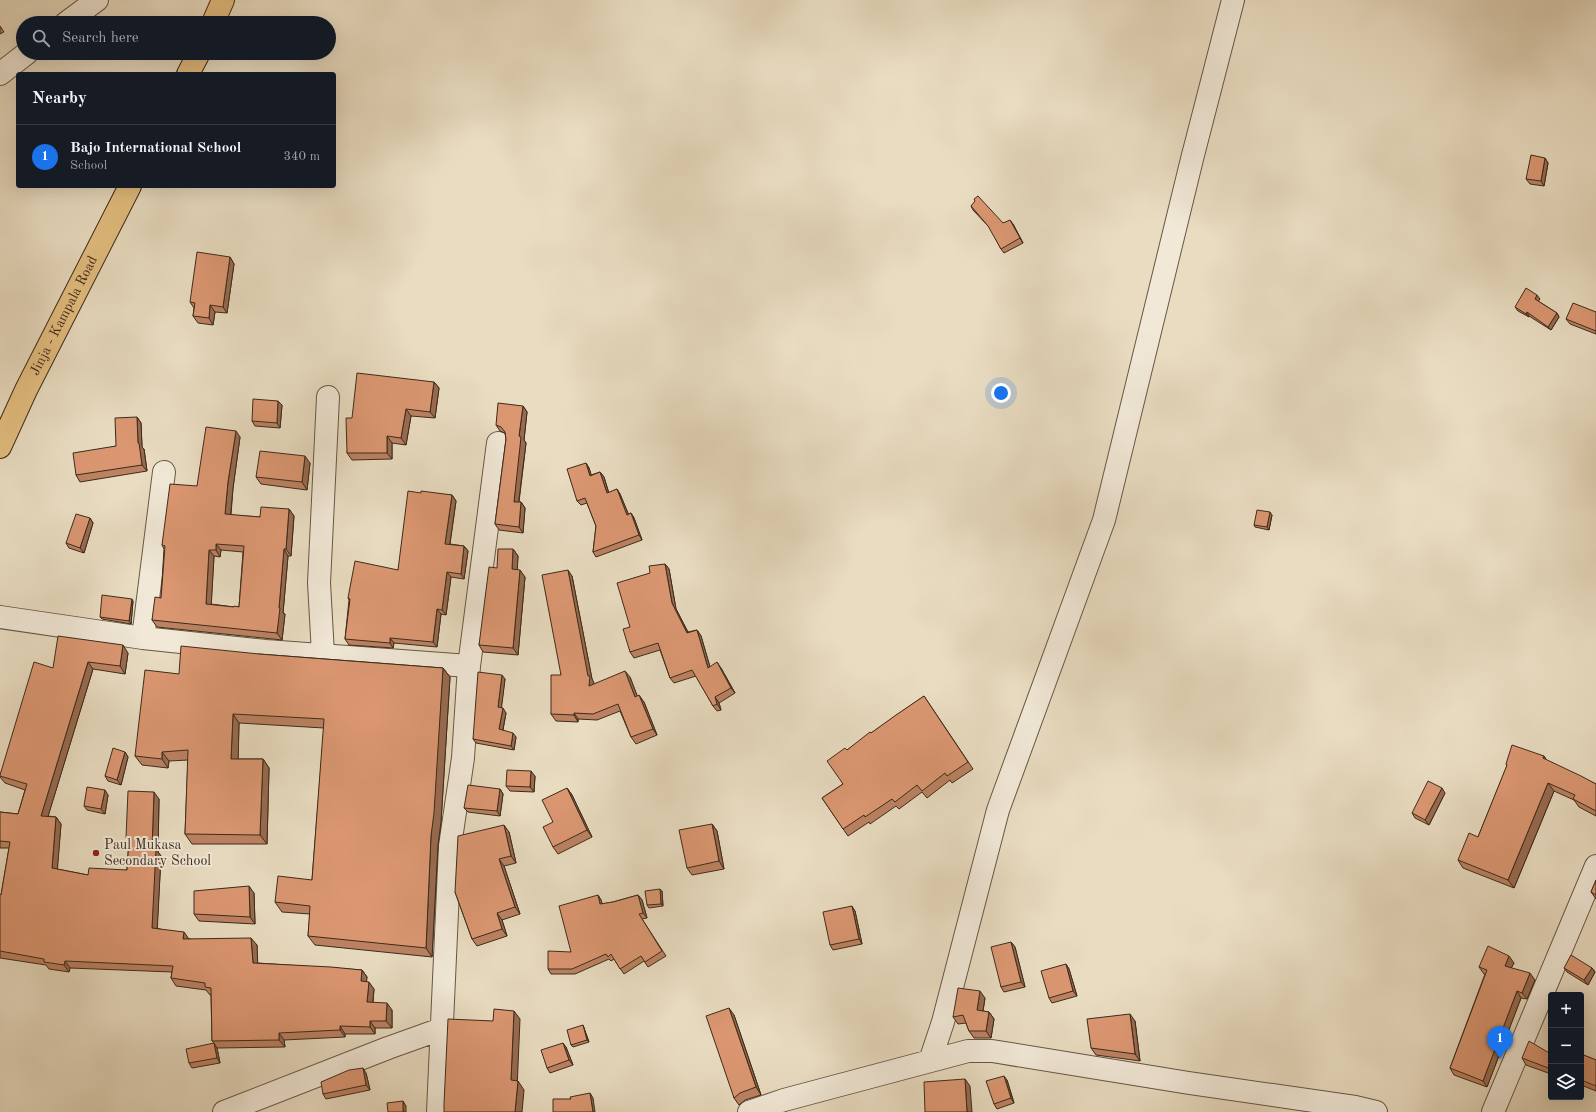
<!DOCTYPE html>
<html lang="en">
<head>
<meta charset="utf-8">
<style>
	body { margin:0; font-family:"Old Standard TT",serif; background:#242831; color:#f1f3f6 }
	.controls { position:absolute; right:12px; bottom:12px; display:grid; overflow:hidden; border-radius:4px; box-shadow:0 4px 16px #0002 }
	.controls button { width:36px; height:36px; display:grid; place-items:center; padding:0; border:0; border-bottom:1px solid #363941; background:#171b24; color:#f1f3f6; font:20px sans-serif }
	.you { position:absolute; left:1001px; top:393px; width:14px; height:14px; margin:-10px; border:3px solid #fff; border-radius:50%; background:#1a73e8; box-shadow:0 0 0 6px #1a73e833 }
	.badge { display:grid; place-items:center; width:26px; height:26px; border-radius:50%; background:#1a73e8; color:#fff; font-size:13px; font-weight:700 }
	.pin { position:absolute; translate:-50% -33px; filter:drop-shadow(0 1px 2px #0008) }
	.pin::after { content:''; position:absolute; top:21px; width:14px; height:12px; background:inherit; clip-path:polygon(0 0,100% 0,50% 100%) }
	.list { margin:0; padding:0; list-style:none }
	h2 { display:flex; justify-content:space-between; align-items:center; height:52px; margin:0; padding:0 16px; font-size:17px }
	h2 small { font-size:13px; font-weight:400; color:#9ea1a6 }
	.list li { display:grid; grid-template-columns:26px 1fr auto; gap:12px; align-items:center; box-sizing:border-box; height:64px; padding:0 16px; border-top:1px solid #363941 }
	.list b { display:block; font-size:15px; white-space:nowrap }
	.list p { margin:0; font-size:13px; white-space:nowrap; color:#9ea1a6 }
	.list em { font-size:13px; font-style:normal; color:#9ea1a6 }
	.icon { flex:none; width:22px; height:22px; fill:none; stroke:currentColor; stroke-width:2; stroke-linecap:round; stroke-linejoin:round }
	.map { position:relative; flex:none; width:1596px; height:1112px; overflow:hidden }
	.search { position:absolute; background:#171b24; box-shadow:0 4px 16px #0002; left:16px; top:16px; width:320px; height:44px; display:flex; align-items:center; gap:10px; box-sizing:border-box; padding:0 14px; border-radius:22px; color:#9ea1a6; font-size:15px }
	.panel { position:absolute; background:#171b24; box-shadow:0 4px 16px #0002; left:16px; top:72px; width:320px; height:116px; border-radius:4px }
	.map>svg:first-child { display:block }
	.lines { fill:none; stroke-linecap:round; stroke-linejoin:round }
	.minor-casing { stroke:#675744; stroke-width:24 }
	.highway-casing { stroke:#3c2b1b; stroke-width:24 }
	.minor { stroke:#f1e8d7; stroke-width:22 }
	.highway { stroke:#e4be80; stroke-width:22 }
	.wall { fill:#bc8262; stroke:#3c2b1b; fill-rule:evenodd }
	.shaded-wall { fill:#996a50; stroke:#3c2b1b }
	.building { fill:#db9772; stroke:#3c2b1b; fill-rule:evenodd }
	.poi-dot { fill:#8f2418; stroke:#f1e8d7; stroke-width:1.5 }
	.labels { text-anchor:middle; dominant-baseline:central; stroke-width:4; stroke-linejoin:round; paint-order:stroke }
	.street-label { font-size:14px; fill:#3c2b1b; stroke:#f1e8d7 }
	.poi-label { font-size:14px; fill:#3c2b1b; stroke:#f1e8d7; text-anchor:start }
</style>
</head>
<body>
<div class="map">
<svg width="1596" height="1112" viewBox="0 0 1596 1112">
	<rect width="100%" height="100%" fill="#e9dcc1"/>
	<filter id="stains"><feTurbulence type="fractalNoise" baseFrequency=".005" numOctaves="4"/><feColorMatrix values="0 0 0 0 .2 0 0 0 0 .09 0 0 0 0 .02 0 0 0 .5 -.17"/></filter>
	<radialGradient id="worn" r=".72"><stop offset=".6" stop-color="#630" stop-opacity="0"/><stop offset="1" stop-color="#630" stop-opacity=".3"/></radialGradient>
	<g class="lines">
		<defs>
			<path id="minor" d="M66,23L97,0
				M0,74L27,53
				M0,617L143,638L266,651L469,666
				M143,638L164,472
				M323,654L319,583L328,397
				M930,1061L943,1022L998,810L1104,520L1192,159L1233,0
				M224,1112L388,1048L441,1029
				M438,1112L450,846L463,758L469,666L498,443
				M749,1112L784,1100L968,1051H992L1189,1083L1355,1107L1376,1112
				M1493,1112L1596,866"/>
			<g id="highway">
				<path d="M213,23L223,0"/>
				<path d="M188,74L199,53"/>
				<path id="s1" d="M0,447L26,390L130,186"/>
			</g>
		</defs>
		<use href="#minor" class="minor-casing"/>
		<use href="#highway" class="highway-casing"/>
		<use href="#minor" class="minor"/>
		<use href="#highway" class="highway"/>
	</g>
	<path class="wall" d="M0,26L4,32L0,34Z
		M1545,158L1548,163L1544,186L1530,184L1526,179Z
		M971,206L1003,223L1013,224L1023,243L1004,253L1001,249L990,228L973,210Z
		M230,257L234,264L227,313L215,312L213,325L198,323L193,316L194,308L190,302Z
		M1540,299L1538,301L1557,313L1559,317L1551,330L1529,316V317L1518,311L1515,307Z
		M1596,312V334L1570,324L1566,319Z
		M434,382L439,388L435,418L411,416L406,445L392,443V459L352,460L347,453L352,418Z
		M282,405L280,428L255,426L252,421Z
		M523,406L527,412L524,440L526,443L519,502H521L525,508L523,533L499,530L495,524L506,439L505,433L500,431L496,425Z
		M137,417L141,423L142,447L144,449L147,471L80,482L76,475L116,446Z
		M240,437L233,488L231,515L260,517L289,509L294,516L291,556H288L283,613L285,614L282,640L157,627L152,620L161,598L164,549L162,545L197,486ZM221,550L243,552L239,607H234L211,604L214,556L220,557Z
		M310,463L307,490L261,484L256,477Z
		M586,463L589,468L591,475L600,472L604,477L609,493L617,489L620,494L628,514L631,513L634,518L642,540L596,557L593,552L596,526L587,503L581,505L577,501Z
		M421,493L452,495L456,501L450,544L464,546L468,551L464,579L451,577L446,615L441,614L437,647L394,643L393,648L349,645L345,639L349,600L348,598L398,570Z
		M1272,515L1269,530L1255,527L1254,525Z
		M90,518L93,523L84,553L69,548L66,543Z
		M513,549L518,556L517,569L525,577L518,655L483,652L479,645L497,568Z
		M665,564L669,569L676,609L688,632L697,630L701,636L710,667L721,668L735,693L719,703L721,710L717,711L713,706L696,676L674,683L670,678L660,650L634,658L630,652L650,573Z
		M572,576L592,679L594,684L630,677L637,696L644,702L657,735L636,744L631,737L620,711L597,720L578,719V722L556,721L551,714L561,675Z
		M133,601L131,624L102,619L100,617Z
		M128,653L125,674L93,669L48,816L56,817L61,824L57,869L88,875L127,870L129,841L126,838L159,799L158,852L161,856L157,928L189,939L257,945V963L362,970L367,977L366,981L374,989L373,1003L392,1010V1028H375V1034H345V1037L284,1040L285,1047L217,1048L220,1063L192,1068L189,1063L214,1043L212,1041L211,995H210L206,990L176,986L171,978L172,972L70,968L69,972L49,969L46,965L0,958V894L1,895L9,848H0V812L18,814L25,790L5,783L0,777V775L53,668Z
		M259,654L443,668L450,677L441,822L438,845L432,957L315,945L308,936L310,914L282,912L275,902L312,880L324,728L239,723L238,759H263L269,768L267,844H192L185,834L188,760L169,761L168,768L142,765L135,756L179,674Z
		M505,679L501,708L506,713L503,730L516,737L514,750L476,743L473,739Z
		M924,696L973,769L952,783L950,780L927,798L922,792L899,809L896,806L870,824L869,822L848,836L822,798L843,784L847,750Z
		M125,752L128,757L121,785L108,781L105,776Z
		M1544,756L1547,761L1596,784V816L1579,807L1574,800L1554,791L1514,888L1463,868L1458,860L1478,837L1507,766L1506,764Z
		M535,776L534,792L510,791L506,786Z
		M567,788L572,795L592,837L558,854L553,847V822Z
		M500,789L503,794L500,816L468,812L464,808Z
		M1445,793L1429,825L1415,818L1412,813Z
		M108,795L105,814L87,810L84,806Z
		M712,824L717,831L724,869L692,875L687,868Z
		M509,832L516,863L504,866L520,914L502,920L507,936L477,946L472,939L455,892Z
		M1596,880V899L1591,892Z
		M662,891L663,906L649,908L647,905Z
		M254,893L255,924L199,921L194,914Z
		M598,895L601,900L602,904L613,902L638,895L642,900L647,918L642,919L666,956L648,967L644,961L624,974L614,959L611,961L609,959L575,974H551L548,969L571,952Z
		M855,911L862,944L833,950L830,945Z
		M1011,942L1015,947L1025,987L1004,992L1001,987Z
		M1514,963L1511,968L1535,980L1527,999L1521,998L1487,1087L1454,1075L1450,1068L1485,974H1484L1479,967Z
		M1066,964L1069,969L1077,996L1052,1003L1049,998Z
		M1564,968H1592L1595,972L1588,985L1567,972Z
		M985,998L983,1011L989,1012L994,1019L991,1038H974L969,1031L966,1023L958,1024L953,1017Z
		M734,1015L761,1095L745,1100L739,1105L734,1098Z
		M1135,1021L1140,1061L1096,1055L1091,1048Z
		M583,1025L584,1028L589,1042L573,1047L571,1045Z
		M566,1047L573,1065L550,1073L547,1068Z
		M1551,1054V1074L1526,1065L1522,1058Z
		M1581,1054L1596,1060V1091L1581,1085Z
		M366,1073L370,1090L326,1099L323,1094Z
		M1007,1080L1014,1103L997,1109L994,1104Z"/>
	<path class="shaded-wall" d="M1545,158L1548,163L1544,186L1541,181Z
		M1010,220L1013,224L1023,243L1020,238Z
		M230,257L234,264L227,313L223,307Z
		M1537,295L1540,299L1537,303L1535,299Z
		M210,305L215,312L213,325L209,318Z
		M1527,312L1529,316V317L1526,314Z
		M1557,313L1559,317L1551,330L1548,327Z
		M434,382L439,388L435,418L430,412Z
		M278,401L282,405L280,428L277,423Z
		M523,406L527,412L524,440L526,443L518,507L514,502L519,436Z
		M406,409L411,416L406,445L401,438Z
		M137,417L141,423L142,447L144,449L147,471L142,465L138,443Z
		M236,431L240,437L233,488L230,521L225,514L228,482Z
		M387,436L392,443V459L387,453Z
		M305,456L310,463L307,490L302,482Z
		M586,463L589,468L593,480L590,476Z
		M600,472L604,477L610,498L607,493Z
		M617,489L620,494L631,520L627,515Z
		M452,495L456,501L449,549L445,544Z
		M521,502L525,508L523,533L519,527Z
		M289,509L294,516L291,556L286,549Z
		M1270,512L1272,515L1269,530L1267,527Z
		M631,513L634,518L642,540L639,535Z
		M90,518L93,523L84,553L80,548Z
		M216,544L221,550L220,557L216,550Z
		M464,546L468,551L464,579L461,574Z
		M284,549L288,556L283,613L285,614L282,640L277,633L279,608Z
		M513,549L518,556L517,576L512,569Z
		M209,550L214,556L211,610L206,604Z
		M665,564L669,569L676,609L691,638L687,633L672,603Z
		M520,570L525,577L518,655L513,648Z
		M568,570L572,576L592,679L594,683V692L589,686Z
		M447,572L451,577L446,615L442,610Z
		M132,599L133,601L131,624L129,621Z
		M437,609L441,614L437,647L433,642Z
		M697,630L701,636L712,674L708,668Z
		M390,638L394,643L393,648L390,643Z
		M123,645L128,653L125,674L120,666Z
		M88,662L93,669L46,823L41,816Z
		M717,662L721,668L735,693L731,688Z
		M443,668L450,677L441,822L438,845L432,957L426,948L431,836Z
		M625,671L630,677L640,703L635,697Z
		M502,675L505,679L501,712L498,707Z
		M639,695L644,702L657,735L653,729Z
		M715,697L719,703L721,710L717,704Z
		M503,708L506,713L502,734L499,729Z
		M574,713L578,719V722L574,715Z
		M233,714L239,723L238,768L231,759Z
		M513,733L516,737L514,750L511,746Z
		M125,752L128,757L121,785L117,780Z
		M162,752L169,761L168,768L162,759Z
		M1544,756L1549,764L1543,758Z
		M263,759L269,768L267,844L260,835Z
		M531,771L535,776L534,792L530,787Z
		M1548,783L1554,791L1514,888L1508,880Z
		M567,788L572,795L592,837L587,830Z
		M1442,788L1445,793L1429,825L1425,820Z
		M500,789L503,794L500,816L497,811Z
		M105,790L108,795L105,814L101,809Z
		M154,792L159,799L158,852L161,856L157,935L152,928V849Z
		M56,817L61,824L57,875L52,868Z
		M712,824L717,831L724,869L719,861Z
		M504,825L509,832L516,863L511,856Z
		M499,859L504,866L520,914L515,907Z
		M249,886L254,893L255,924L250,917Z
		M660,889L662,891L663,906L661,904Z
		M598,895L601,900L604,909L600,904Z
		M638,895L642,900L647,918L643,913Z
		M852,906L855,911L862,944L859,939Z
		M497,913L502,920L507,936L502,929Z
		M184,932L189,939L188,947L183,939Z
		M251,938L257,945L258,970L253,963Z
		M1011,942L1015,947L1025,987L1021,982Z
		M1509,956L1514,963L1509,972L1505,966Z
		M65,961L70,968L69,972L64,965Z
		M1066,964L1069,969L1077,996L1073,991Z
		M1592,968L1595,972L1588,985L1584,980Z
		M362,970L367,977L366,988L361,981Z
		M1530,973L1535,980L1527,999L1522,993Z
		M369,982L374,989L372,1010L367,1002Z
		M980,991L985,998L982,1017L977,1010Z
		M1517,991L1521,998L1487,1087L1483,1081Z
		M387,1003L392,1010V1028L386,1021Z
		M729,1008L734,1015L761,1095L756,1087Z
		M514,1011L520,1019L517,1089L511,1080Z
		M989,1012L994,1019L991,1038L986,1031Z
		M1130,1014L1135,1021L1140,1061L1135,1054Z
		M370,1021L375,1028V1034L370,1027Z
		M583,1025L584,1028L589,1042L587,1040Z
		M340,1026L345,1034V1037L340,1030Z
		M279,1033L284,1040L285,1047L279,1040Z
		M214,1043L217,1048L220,1063L217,1058Z
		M563,1043L566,1047L573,1065L569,1060Z
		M363,1068L366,1073L370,1090L366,1085Z
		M1004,1076L1007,1080L1014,1103L1011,1098Z
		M965,1079L970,1086L972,1112H967Z
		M518,1081L524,1090L522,1112H515Z
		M590,1093L593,1098L595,1112H593Z
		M403,1101L406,1106V1112H403Z"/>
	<path class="building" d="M1531,155L1545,158L1541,181L1526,179Z
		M978,196L1003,223L1010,220L1020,238L1001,249L988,226L971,206L975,201L974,199Z
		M197,252L230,257L223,307L210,305L209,318L193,316L195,303L190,302Z
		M1526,288L1537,295L1535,299L1557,313L1548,327L1527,312L1526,314L1515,307Z
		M1573,303L1596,312V331L1566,319Z
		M357,373L434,382L430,412L406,409L401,438L387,436V453H347L346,418H352Z
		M253,399L278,401L277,423L252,421Z
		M498,403L523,406L519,436L521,437L514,502H521L519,527L495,524L506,439L505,432L501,427L496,425Z
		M137,417L138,443H139L142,465L76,475L73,453L116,446L115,418Z
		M206,427L236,431L228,482L225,514L260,517L261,507L289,509L286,549H284L279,608H280L277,633L152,620L155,597L161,598L165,546L162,545L170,484L197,486ZM216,544L244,546L239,607L234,606V607L206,604L209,550H216Z
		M260,451L305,456L302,482L256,477Z
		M586,463L590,476L600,472L607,493L617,489L627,515L631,513L639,535L593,552L596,526L585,498L577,501L567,469Z
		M408,491L421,493V491L452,495L445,544L464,546L461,574L447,572L442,610L437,609L433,642L390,638V643L345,639L350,599L348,598L355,561L398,570Z
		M1257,510L1270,512L1267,527L1254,525Z
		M76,514L90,518L80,548L66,543Z
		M498,549H513L512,569L520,570L513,648L479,645L489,567L497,568Z
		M665,564L672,603L687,633L697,630L708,668L717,662L731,688L715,697L717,704L713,706L692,670L670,678L658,643L630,652L623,629L630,627L617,583L650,573L649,566Z
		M568,570L588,676H590L589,686L625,671L635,697L639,695L653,729L631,737L618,704L593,714L574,713V715L551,714V675H561L542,575Z
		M102,595L132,599L129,621L100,617Z
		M58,636L123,645L120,666L88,662L41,816L56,817L52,868L88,875L89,868L127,870L129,839L126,838L128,791L154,792L152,849H156L152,928L184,932L183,939L251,938L253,963L331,967L362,970L361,981L369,982L367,1002L387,1003L386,1021H370V1027L340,1026V1030L279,1033V1040L212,1041L211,988L205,987V983L171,978L173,966L65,961L64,965L44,962V959L0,951V894L1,895L10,842L0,841V812L18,814L27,784L0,776V775L34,662L53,668Z
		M181,646L259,654L443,668L434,813L431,836L426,948L308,936L310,906L275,902L278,876L312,880L324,719L233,714L231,759H263L260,835L185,834L188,750L162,752V759L135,756L145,670L179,674Z
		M478,672L502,675L498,707L503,708L499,729L513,733L511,746L473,739Z
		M924,696L968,762L947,776L945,773L922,791L917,785L895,802L892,799L865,817L864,815L843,829L822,798L843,784L827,761L845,748L847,750L870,732L871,733L896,715Z
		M1512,745L1544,756L1543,758L1581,776L1596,784V811L1573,799L1575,795L1548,783L1508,880L1458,860L1469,833L1478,837L1507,765L1506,764Z
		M113,748L125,752L117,780L105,776Z
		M507,770L531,771L530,787L506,786Z
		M1428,781L1442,788L1425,820L1412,813Z
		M468,785L500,789L497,811L464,808Z
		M87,787L105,790L101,809L84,806Z
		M567,788L587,830L553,847L543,827L553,822L542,800Z
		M712,824L719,861L687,868L679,830Z
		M504,825L511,856L499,859L515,907L497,913L502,929L472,939L455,892L458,836Z
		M1596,880V895L1591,892Z
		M249,886L250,917L194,914V891Z
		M660,889L661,904L647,905L645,891Z
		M598,895L600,904L613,902L638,895L643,913L639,914L662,951L645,962L641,956L620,969L611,954L608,957L606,954L572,969H548V951L571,952L559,906Z
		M852,906L859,939L830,945L823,912Z
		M1011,942L1021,982L1001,987L991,947Z
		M1488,946L1509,956L1505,966L1530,973L1522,993L1517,991L1483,1081L1450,1068L1487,970L1479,967Z
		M1571,955L1592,968L1584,980L1564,968Z
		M1066,964L1073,991L1049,998L1041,971Z
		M958,988L980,991L977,1010L989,1012L986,1031H969L963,1015L953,1017Z
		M729,1008L756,1087L740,1093L734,1098L706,1016Z
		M494,1009L514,1011L511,1080L518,1081L515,1112H444V1104L448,1019L493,1021Z
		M1130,1014L1135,1054L1091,1048L1087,1019Z
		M583,1025L587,1040L571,1045L567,1030Z
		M1529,1041L1551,1054V1069L1522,1058Z
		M214,1043L217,1058L189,1063L186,1049Z
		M563,1043L569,1060L547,1068L541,1050Z
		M1581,1054L1596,1060V1086L1581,1080Z
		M363,1068L366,1085L323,1094L321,1082L349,1070Z
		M1004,1076L1011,1098L994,1104L986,1081Z
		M965,1079L967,1112H925L924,1082Z
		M590,1093L593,1112H553V1099H571L570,1097Z
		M403,1101V1112H388L387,1103Z"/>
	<circle class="poi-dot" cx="96" cy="853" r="4"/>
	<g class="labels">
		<g class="street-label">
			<text stroke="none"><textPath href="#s1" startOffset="146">Jinja - Kampala Road</textPath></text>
		</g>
		<g class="poi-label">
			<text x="104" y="845">Paul Mukasa<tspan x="104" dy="16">Secondary School</tspan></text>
		</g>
	</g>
	<rect width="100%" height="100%" filter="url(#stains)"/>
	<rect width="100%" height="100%" fill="url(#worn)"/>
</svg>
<div class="controls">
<button>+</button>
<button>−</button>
<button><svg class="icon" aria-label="layers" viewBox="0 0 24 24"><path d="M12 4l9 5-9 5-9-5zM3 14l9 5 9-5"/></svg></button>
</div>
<div class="you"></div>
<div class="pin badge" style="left:1500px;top:1059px">1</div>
<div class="search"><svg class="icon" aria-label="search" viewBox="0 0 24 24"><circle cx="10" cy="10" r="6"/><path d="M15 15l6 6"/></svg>Search here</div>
<section class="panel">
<h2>Nearby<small></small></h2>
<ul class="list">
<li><span class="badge">1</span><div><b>Bajo International School</b><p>School</p></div><em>340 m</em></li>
</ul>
</section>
</div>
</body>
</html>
